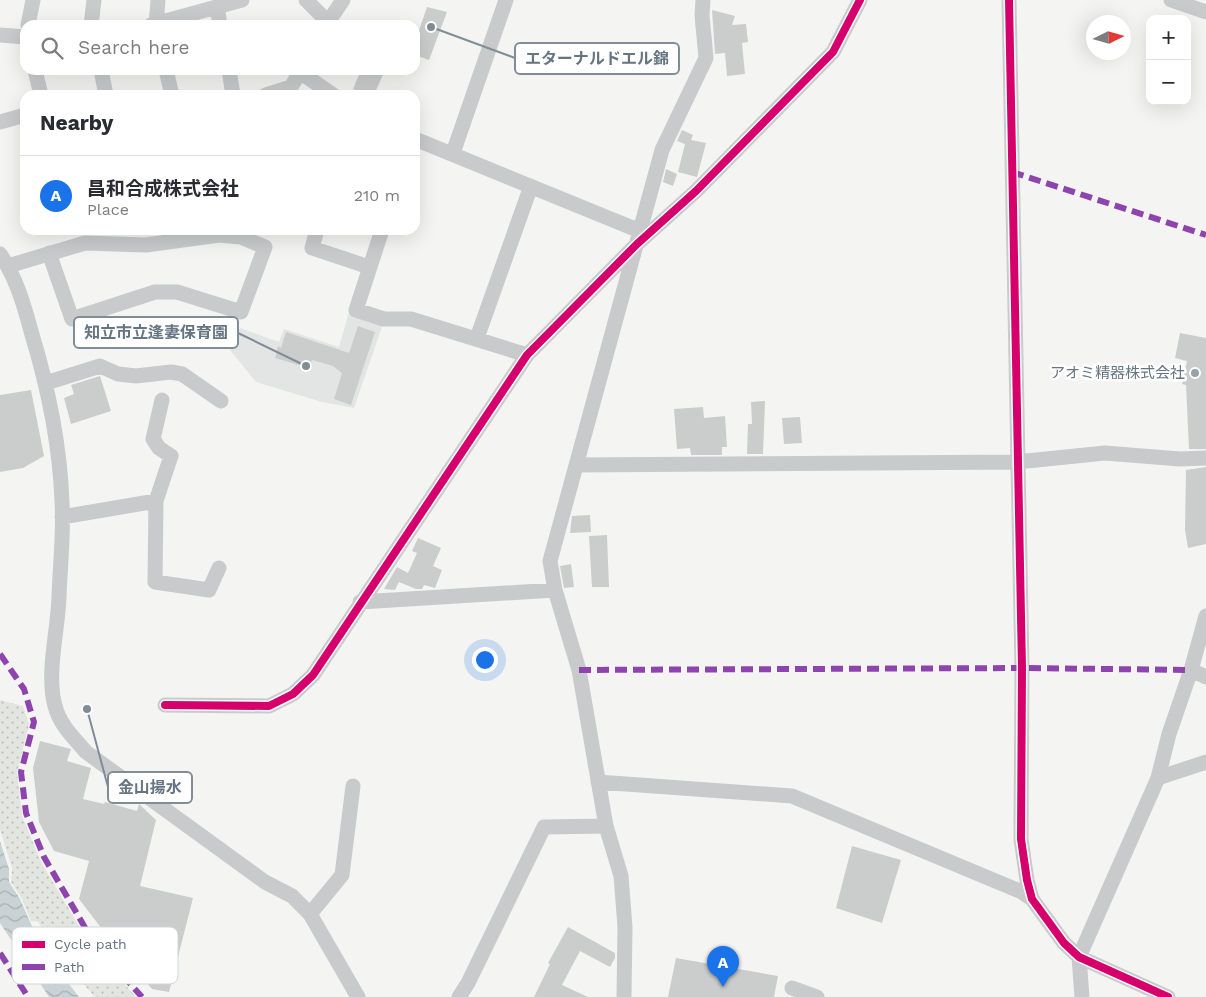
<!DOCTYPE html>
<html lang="en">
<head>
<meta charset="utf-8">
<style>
	body { margin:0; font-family:"Work Sans","Noto Sans JP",sans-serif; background:#f7f7f7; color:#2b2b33 }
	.controls { position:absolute; right:15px; top:15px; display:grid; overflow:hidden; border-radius:10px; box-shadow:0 5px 20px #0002 }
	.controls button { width:45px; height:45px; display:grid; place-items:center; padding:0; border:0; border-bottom:1px solid #e1e1e2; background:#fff; color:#2b2b33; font:25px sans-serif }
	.compass { position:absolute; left:1086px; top:15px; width:45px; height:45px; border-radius:50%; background:#fff; box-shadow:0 5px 20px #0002; rotate:85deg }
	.you { position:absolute; left:484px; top:659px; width:18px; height:18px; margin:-12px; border:4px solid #fff; border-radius:50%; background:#1a73e8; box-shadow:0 0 0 8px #1a73e833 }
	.badge { display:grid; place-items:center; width:32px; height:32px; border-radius:50%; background:#1a73e8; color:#fff; font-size:16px; font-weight:700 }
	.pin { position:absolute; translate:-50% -41px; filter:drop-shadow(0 1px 2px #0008) }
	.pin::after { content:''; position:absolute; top:26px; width:18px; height:15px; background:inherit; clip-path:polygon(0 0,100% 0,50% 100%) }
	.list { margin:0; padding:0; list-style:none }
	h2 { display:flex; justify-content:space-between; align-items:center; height:65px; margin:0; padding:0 20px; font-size:21px }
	h2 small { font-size:16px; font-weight:400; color:#7c7c81 }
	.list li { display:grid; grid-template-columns:32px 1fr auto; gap:15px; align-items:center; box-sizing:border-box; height:80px; padding:0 20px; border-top:1px solid #e1e1e2 }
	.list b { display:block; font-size:19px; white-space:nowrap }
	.list p { margin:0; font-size:16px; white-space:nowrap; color:#7c7c81 }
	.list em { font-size:16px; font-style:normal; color:#7c7c81 }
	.icon { flex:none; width:28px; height:28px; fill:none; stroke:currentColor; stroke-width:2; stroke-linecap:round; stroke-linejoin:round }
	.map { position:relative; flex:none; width:1206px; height:997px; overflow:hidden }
	.search { position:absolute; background:#fff; box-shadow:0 5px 20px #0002; left:20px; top:20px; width:400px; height:55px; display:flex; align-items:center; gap:12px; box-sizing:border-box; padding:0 18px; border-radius:15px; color:#7c7c81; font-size:19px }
	.panel { position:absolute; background:#fff; box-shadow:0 5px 20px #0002; left:20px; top:90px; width:400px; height:145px; border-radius:15px }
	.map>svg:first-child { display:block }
	.built { fill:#e3e4e4 }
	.grass { fill:url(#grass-dots) }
	.water { fill:url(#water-waves) }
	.building { fill:#cbcdcd }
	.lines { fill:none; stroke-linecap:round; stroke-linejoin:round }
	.minor { stroke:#c9cacb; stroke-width:15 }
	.quiet { stroke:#8e44ad; stroke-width:6; stroke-dasharray:12 6; stroke-linecap:butt }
	.cycleway-casing { stroke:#fff; stroke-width:11 }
	.cycleway { stroke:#d6006c; stroke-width:8 }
	.poi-dot { fill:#97a1aa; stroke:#fff; stroke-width:2 }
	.labels { text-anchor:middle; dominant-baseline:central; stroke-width:5; stroke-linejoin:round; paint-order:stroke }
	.poi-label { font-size:15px; fill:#657582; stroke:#fff; text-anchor:end }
	.key { fill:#fff; stroke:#d1d6da; stroke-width:1 }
	.key-label { font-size:14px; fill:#657582 }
	.leader { fill:none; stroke:#808d98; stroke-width:2 }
	.callout-dot { fill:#808d98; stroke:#fff; stroke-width:2 }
	.callout { fill:#fff; stroke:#808d98; stroke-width:2 }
	.callout-label { font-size:16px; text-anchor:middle; font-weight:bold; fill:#657582 }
</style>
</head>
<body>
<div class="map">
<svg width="1206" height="997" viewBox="0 0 1206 997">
	<defs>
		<pattern id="grass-dots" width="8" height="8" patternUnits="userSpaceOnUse" patternTransform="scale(1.25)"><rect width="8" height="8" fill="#e3e6e0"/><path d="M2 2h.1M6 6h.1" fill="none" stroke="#bcbfbb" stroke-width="1.8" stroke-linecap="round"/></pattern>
		<pattern id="water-waves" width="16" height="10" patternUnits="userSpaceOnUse" patternTransform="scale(1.25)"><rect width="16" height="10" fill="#c9d2d4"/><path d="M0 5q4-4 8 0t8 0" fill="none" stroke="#a7afb1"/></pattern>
	</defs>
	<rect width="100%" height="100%" fill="#f4f4f3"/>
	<path class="built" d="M349,312L383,324L354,408L322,402L256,382L230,350L240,328L279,342L284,329L339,347Z"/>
	<path class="grass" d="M0,700L23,706L29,724L17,773L22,816L41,862L90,945L136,997H95L67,966L38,922L31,921L22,899L11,882L12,868L0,830Z"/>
	<path class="water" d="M0,841L9,869V882L20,899L42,949L79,997H49L0,923Z"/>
	<path class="building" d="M427,7L447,12L429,60L415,55V42Z
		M712,10L735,16L732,25L746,24L748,42L742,43L745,74L727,76L725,53L715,54Z
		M361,70H385L374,95H366L353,89Z
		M682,130L693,135L691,140L706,143L697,177L678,172L685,144L677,141Z
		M666,169L677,174L673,186L663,182Z
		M358,326L375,332L351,405L334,399L342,373L333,366L312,360L309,368L275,358L278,346L281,348L286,332L349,353Z
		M1180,333L1206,338V449H1189L1186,385L1182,384L1187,361L1175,358Z
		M100,376L111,411L71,424L64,398L74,394L71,385Z
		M31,390L44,456L23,468L0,472V395Z
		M765,401L763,454H747L748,424H752L751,402Z
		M703,407L704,418L725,416L727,447H722V455H691L690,448L677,449L674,409Z
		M800,417L802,443L784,444L782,418Z
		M1206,467V544L1188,548L1185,530L1186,470Z
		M590,515L591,532L570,533L572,516Z
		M607,535L609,587H592L589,536Z
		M418,538L441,548L433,566L442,570L435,588L424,585L422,589H416L399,582L395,590L384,589L397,567L408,573L417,553L412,551Z
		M571,564L574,587L564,588L560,566Z
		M40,741L71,749L67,761L91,768L83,799L104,804L105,802L137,811L139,804L156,820L140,886L193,898L169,992L152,989L130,964L138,936L102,929L79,899L89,861L54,851L39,822L33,768Z
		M852,846L901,860L882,923L836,908Z
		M568,927L615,953V958L610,967L580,951L562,985L588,997H534L550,964L548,963Z
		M676,958L778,976L774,997H668Z"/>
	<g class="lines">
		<path class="minor" d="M306,0L328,22
			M1009,0L1022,668L1021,839L1027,880L1032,899L1064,943L1079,957L1168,997
			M1171,0L1206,12
			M28,25L33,0
			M91,25L94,0
			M151,25L242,0
			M156,25L158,0
			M220,25L218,12L222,0
			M326,25L343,0
			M0,35L25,37
			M35,70L41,95
			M101,70L106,95
			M166,70L172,95
			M229,70L233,95
			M301,70L300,72L333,95
			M266,95L291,87L300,72
			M0,122L25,115
			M415,139L640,231
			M453,153L506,0
			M317,230L312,248L369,267
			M382,230L356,310L384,319H411L527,355
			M0,254C16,277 24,305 31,331C48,387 60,444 62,502C64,533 60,565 59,597C58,631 46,673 55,706C60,725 73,737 86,752L265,882L292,896L310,914L358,997
			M8,266L85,243L146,245L219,235L241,237L265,247L241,312L177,292H155L72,319L49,253
			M477,338L531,186
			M46,383L100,366L118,374L136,376L171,372L182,374L221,401
			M576,465L1017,462L1105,453L1180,459L1206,458
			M156,501L155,582L209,590L219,568
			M62,517L156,501L171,456L159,448L153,439L162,400
			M360,602L555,590
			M1191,670L1206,677
			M165,705L269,706L293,694L313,675L527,355L637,244L696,191L833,52L860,0
			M1158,778L1206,762
			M598,782L792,796L1022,892L1032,899
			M310,914L342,875L353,786
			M792,988L817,997
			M459,997L468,983L544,827L606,826
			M624,997L625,927L621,876L606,826L579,670L555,590L550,561L662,150L706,58L702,15L703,0
			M1082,997L1079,957L1158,778L1169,734L1191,670L1206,616"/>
		<path class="quiet" d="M1012,172L1206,235
			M0,654L24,689L34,722L21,772L26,813L44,857L94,943L142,997
			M579,670L1022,668L1191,670
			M0,953L28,997"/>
		<defs>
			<path id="cycleway" d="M1009,0L1022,668L1021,839L1027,880L1032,899L1064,943L1079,957L1168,997
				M165,705L269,706L293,694L313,675L527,355L637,244L696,191L833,52L860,0"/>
		</defs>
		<use href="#cycleway" class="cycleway-casing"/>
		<use href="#cycleway" class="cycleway"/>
	</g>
	<circle class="poi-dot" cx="1195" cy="373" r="5"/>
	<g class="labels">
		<g class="poi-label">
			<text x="1185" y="373">アオミ精器株式会社</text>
		</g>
	</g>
	<rect x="12" y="927" width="166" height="57" rx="8" class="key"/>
	<rect x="22" y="941" width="23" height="7" fill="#d6006c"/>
	<rect x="22" y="964" width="23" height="6" fill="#8e44ad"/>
	<g class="key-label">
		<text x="54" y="949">Cycle path</text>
		<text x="54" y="972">Path</text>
	</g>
	<path class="leader" d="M431 27L515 58M306 366L238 333M87 709L108 787"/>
	<g class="callout-dot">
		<circle cx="431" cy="27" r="5"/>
		<circle cx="306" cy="366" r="5"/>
		<circle cx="87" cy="709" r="5"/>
	</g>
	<g class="callout">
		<rect x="515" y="43" width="164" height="31" rx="5"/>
		<rect x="74" y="317" width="164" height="31" rx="5"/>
		<rect x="108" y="772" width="84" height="31" rx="5"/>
	</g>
	<g class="callout-label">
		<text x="597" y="64">エターナルドエル錦</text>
		<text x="156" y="338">知立市立逢妻保育園</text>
		<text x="150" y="793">金山揚水</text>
	</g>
</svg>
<div class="controls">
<button>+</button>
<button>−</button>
</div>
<svg class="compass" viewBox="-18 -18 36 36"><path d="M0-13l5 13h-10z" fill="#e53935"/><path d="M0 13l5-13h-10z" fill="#7c7c81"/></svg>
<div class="you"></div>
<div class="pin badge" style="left:723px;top:987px">A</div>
<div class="search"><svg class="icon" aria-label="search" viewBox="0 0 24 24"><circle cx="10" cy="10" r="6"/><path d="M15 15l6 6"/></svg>Search here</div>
<section class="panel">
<h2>Nearby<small></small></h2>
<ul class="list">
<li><span class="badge">A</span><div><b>昌和合成株式会社</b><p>Place</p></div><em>210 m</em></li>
</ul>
</section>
</div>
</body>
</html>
